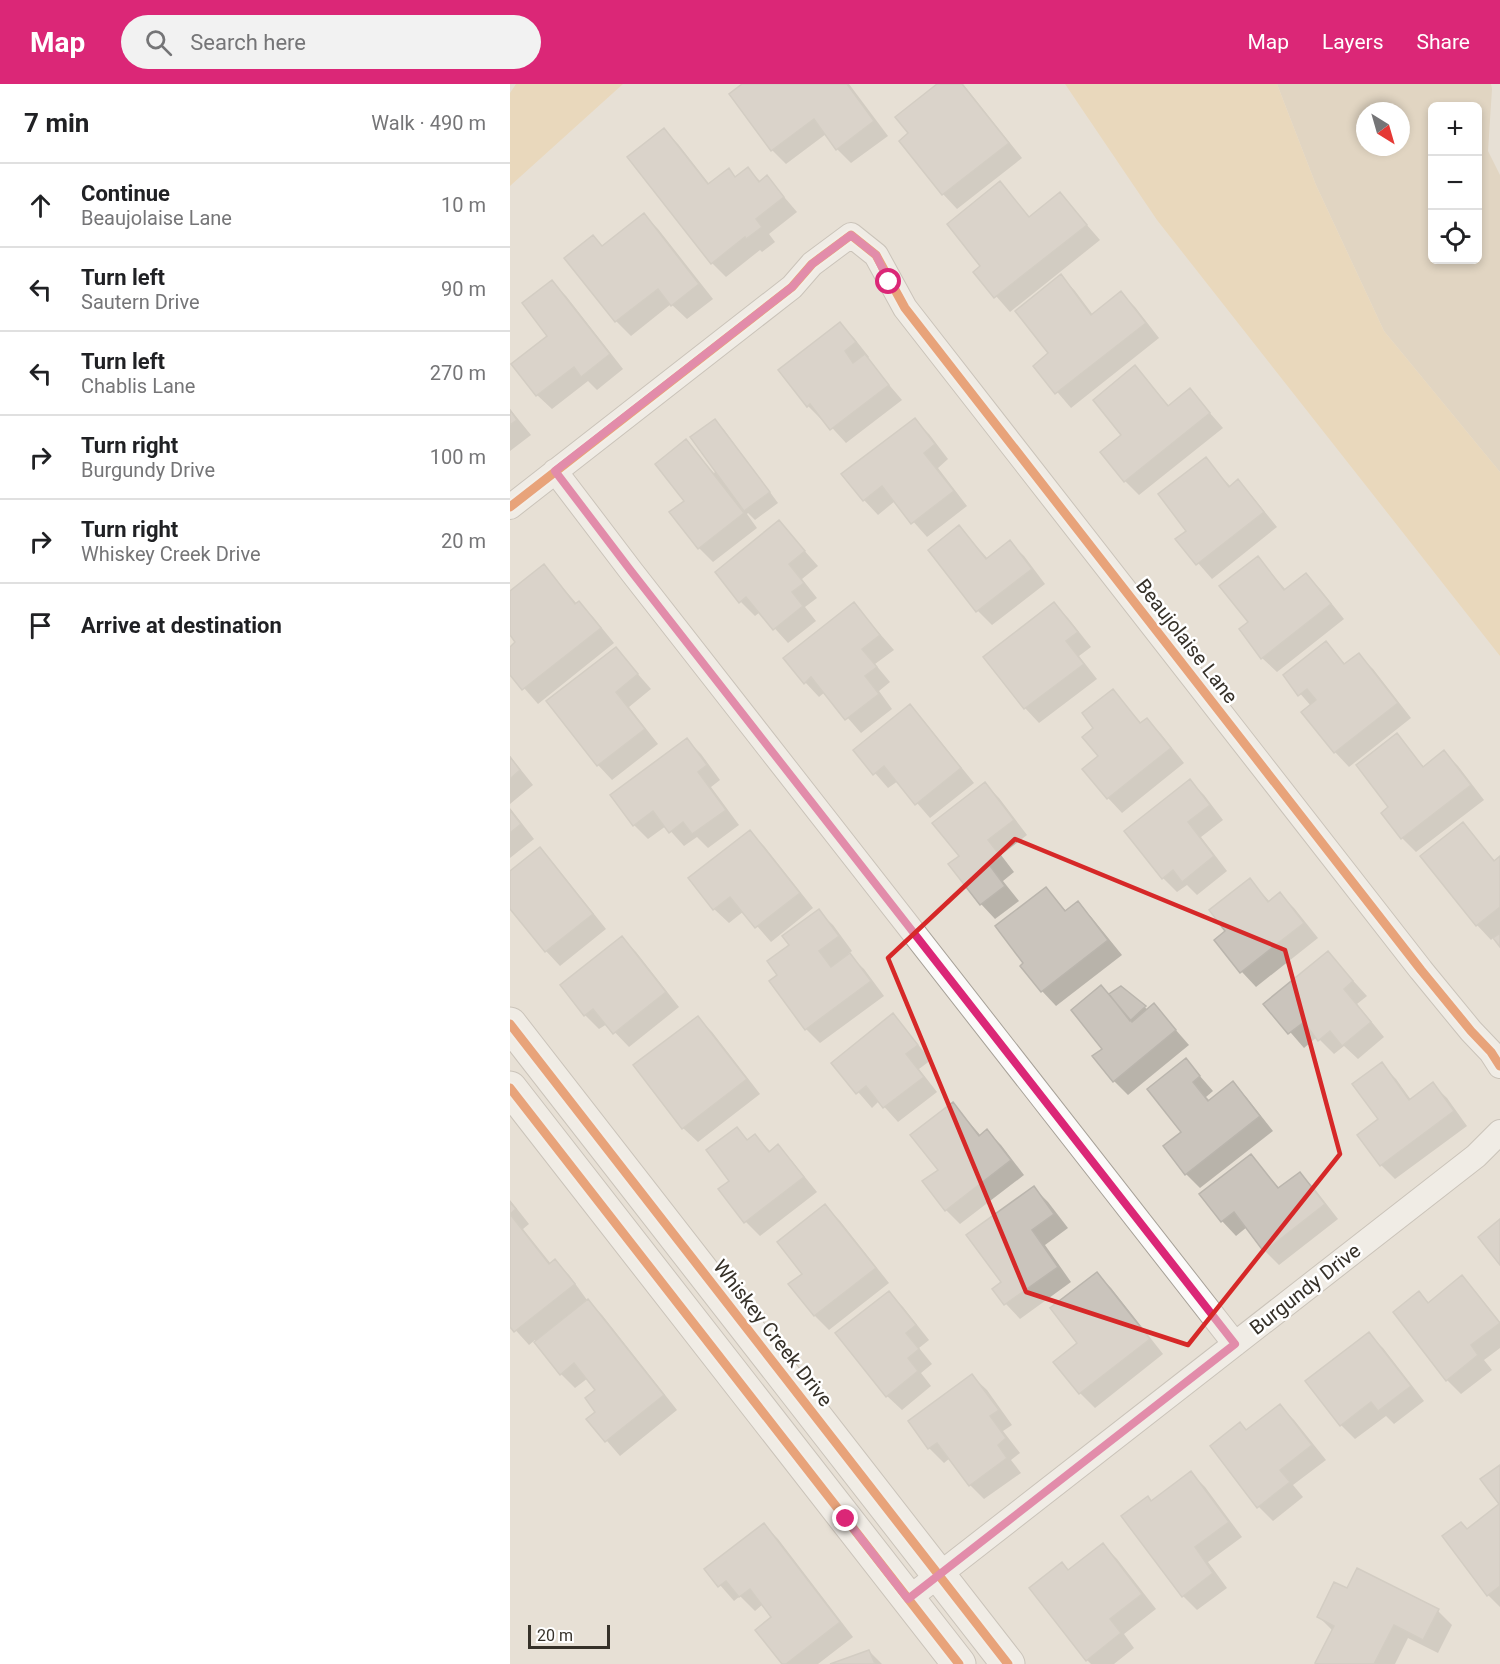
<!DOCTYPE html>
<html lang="en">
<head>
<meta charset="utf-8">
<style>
	body { margin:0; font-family:Roboto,sans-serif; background:#f2f2f2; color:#202124 }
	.controls { position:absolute; right:18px; top:18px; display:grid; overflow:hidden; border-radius:9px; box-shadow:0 3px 9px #0003 }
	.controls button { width:54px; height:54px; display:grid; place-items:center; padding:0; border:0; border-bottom:2px solid #e0e0e0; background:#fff; color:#202124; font:30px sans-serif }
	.compass { position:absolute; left:846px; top:18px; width:54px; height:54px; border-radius:50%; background:#fff; box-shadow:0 3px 9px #0003; rotate:143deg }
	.scale { position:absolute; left:18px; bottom:15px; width:82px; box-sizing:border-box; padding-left:6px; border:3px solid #363129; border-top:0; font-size:16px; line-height:21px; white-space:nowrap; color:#363129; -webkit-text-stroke:4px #fff; paint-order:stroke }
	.stop { position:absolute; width:18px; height:18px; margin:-14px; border:4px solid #db2777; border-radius:50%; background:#fff }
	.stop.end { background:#db2777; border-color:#fff; box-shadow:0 2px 6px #0008 }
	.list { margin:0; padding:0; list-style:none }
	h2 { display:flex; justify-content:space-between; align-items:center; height:78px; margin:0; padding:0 24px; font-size:26px }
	h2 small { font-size:20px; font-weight:400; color:#757577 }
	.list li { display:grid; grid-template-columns:39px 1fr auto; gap:18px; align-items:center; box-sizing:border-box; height:84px; padding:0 24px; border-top:2px solid #e0e0e0 }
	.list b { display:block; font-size:22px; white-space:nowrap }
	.list p { margin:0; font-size:20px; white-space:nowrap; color:#757577 }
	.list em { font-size:20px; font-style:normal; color:#757577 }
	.icon { flex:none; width:33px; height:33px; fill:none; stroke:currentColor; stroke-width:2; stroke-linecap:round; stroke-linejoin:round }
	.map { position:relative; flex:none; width:990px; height:1580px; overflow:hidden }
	header { display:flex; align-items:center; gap:36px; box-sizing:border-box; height:84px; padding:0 30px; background:#db2777; color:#fff }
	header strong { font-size:28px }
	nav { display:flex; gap:33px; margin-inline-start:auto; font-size:21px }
	.search { width:420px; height:54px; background:#f2f2f2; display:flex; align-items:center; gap:15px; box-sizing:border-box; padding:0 21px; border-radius:33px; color:#757577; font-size:22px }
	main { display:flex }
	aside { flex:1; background:#fff }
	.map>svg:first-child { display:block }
	.green { fill:#d9c7aa; fill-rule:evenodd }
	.water { fill:#ebce9e }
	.shadow { fill:#0003 }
	.building { fill:#cac4bc; stroke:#bab5ad; stroke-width:1.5 }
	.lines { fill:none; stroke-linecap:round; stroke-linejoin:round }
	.street-casing { stroke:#a7a198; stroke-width:26 }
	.secondary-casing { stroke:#a7a198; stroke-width:35 }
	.street { stroke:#fbfaf9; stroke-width:24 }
	.secondary { stroke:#fbfaf9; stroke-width:33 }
	.cycleway-casing { stroke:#fff; stroke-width:13 }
	.cycleway { stroke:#e8590c; stroke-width:9 }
	.route { stroke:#db2777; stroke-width:8 }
	.marked { fill:none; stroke:#d62828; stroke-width:4.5; stroke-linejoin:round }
	.labels { text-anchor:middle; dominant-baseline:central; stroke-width:5; stroke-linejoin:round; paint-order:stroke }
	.street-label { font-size:20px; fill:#363129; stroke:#fff }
</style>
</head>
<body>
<header>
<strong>Map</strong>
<div class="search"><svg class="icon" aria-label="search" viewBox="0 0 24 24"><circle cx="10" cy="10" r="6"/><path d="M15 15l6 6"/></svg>Search here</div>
<nav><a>Map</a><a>Layers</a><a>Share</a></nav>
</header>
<main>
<aside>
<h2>7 min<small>Walk · 490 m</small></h2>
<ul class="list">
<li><svg class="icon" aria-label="ahead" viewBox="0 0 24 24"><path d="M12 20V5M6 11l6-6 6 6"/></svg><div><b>Continue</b><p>Beaujolaise Lane</p></div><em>10 m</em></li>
<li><svg class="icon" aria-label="left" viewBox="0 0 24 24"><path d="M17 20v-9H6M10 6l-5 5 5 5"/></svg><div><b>Turn left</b><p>Sautern Drive</p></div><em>90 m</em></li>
<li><svg class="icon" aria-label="left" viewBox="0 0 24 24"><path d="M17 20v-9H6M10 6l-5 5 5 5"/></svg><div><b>Turn left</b><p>Chablis Lane</p></div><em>270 m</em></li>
<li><svg class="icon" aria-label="right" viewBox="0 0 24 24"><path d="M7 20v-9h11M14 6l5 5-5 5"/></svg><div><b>Turn right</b><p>Burgundy Drive</p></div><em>100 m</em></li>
<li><svg class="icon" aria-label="right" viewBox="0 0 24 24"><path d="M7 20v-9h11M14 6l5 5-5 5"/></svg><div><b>Turn right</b><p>Whiskey Creek Drive</p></div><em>20 m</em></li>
<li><svg class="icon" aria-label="arrive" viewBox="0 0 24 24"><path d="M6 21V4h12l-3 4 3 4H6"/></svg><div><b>Arrive at destination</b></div></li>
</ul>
</aside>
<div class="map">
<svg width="990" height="1580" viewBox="0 0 990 1580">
	<rect width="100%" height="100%" fill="#e7e0d5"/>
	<path class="green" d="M767,0H981L982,5L978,67L990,91V388L874,247L806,101ZM922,22H968V176H922ZM855,27H891V63H855Z"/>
	<path class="water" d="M6,0H113L0,102V9Z
		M555,0H767L806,101L874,247L990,388V572L647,136Z"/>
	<path class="shadow" d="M235,0H339L378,52L341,79L327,65L316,50L276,80L262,66Z
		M429,0H453L512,74L447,125L433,110L400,49Z
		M154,46L168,60L200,101L218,86L226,94L238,85L251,98L257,93L287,128L259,150L265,158L252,168L250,166L216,193L202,179Z
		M490,99L520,134L550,110L590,156L500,228L465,188L472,182Z
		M134,131L148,145L203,215L177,235L161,220L121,252L106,237L57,174L93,163Z
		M551,192L565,207L583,231L611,209L625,223L649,254L561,324L525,282L540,270Z
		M42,198L56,212L113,285L87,306L78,297L42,325L27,311L39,252Z
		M330,240L344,254L359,273L357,275L392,316L336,359L314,335L312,336L298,322L270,286Z
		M625,283L660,323L680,306L713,344L629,411L615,397L613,352Z
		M0,325L21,351L0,367Z
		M404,336L419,350L438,375L428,384L457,422L417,453L385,417L368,431L354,416Z
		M205,337L214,346L268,419L245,436L238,429L237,430L247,444L203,478L189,464L176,417V357L204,389L206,387Z
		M695,375L721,403L728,397L742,412L767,443L702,495L668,456L678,447Z
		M269,438L308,482L292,495L307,514L295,523L306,537L278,559L250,528L245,532L231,518Z
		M449,443L478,475L499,458L514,472L535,500L482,541L468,527L420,466Z
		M748,474L776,506L796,491L810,505L834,535L767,588L752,574L740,538Z
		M34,482L67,520L69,519L83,533L104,559L28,620L0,588V565L8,558L0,549V509Z
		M344,520L384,566L365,580L380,598L369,607L382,625L351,649L315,608L309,613L295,598Z
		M544,520L558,534L581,563L569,572L587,595L529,639L515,624L475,573Z
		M815,559L836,581L848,571L863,585L901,634L839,683L825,668L801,622L775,592Z
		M106,565L141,605L119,623L148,660L102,696L88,681Z
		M603,607L632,640L637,636L651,650L674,679L612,729L598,714L585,644Z
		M400,622L414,637L464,699L420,734L388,697L378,704L345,666Z
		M887,651L914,683L934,668L948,682L974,716L906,768L892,754L880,723Z
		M177,656L191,670L210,696L201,703L229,741L198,764L187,753L174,762L156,742L138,755L124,741Z
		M0,672L23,701L0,720Z
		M680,697L694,711L713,736L691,753L717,787L687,811L677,801L667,808L653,794Z
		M475,700L489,714L517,751L491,771L504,788L493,797L509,817L485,835L471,820L440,781L451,773Z
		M0,724L24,755L0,774Z
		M953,740L986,778L990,774V860L984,853L981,856L967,841Z
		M240,748L254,762L303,824L261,858L234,827L219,839L204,825Z
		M30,765L44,780L96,845L50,882L36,867L0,823V789Z
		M740,796L760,818L770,810L784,824L808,854L746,903L732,888L706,856L718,847Z
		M536,805L557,828L568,819L582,834L612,871L546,922L532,907L512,882Z
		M308,827L323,841L342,867L338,870L354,885L374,912L310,959L296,945L269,891L282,861Z
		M112,854L126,868L169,923L119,963L97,940L89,945L75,931Z
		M818,869L857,912L847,920L874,953L848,975L834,962L824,970L807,953L794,964L756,920Z
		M611,904L638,926L644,921L679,961L618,1011L604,997L600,912Z
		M383,931L421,976L409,985L427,1008L388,1038L369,1017L362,1024L323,979Z
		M188,934L202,948L250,1010L188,1058L173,1044Z
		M676,976L703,1007L696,1013L700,1017L723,999L737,1014L763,1047L690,1104L676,1090Z
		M871,980L886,995L901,1016L922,1000L937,1014L957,1042L885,1095L871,1081Z
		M443,1020L471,1052L477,1047L491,1061L514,1091L450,1140L436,1126L430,1086Z
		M226,1045L239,1057L245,1052L261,1068L268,1062L282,1077L307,1108L250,1152L236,1138L210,1105L221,1097Z
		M741,1072L770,1105L790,1090L804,1104L828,1135L769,1181L755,1167L737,1143L726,1152L712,1137L691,1110Z
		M524,1104L538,1118L558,1144L535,1161L561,1198L510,1235L496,1220L484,1205L493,1199Z
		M0,1116L19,1140L13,1145L41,1180L45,1177L59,1191L77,1216L92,1231L167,1326L110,1372L78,1335L88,1328L87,1306L78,1294L65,1304L51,1290L25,1256L19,1261L0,1240Z
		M315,1122L330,1137L379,1199L319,1246L305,1232L280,1200L294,1190Z
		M587,1190L601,1204L653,1270L585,1324L570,1309L546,1278L569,1260Z
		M952,1193L966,1208L990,1238V1264L974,1276L982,1286L951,1310L937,1296L909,1209L919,1219Z
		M379,1209L393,1223L419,1256L409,1264L422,1280L411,1289L421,1302L392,1326L377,1312Z
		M858,1250L873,1264L914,1317L884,1340L876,1332L845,1355L831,1341Z
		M462,1292L477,1306L502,1341L493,1347L510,1369L501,1376L511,1389L474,1415L460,1401L440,1374L434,1379L419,1364L400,1338Z
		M770,1322L784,1336L816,1376L783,1401L793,1413L763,1437L749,1423L737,1347Z
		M681,1389L695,1403L732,1453L698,1478L717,1504L687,1526L673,1512L642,1418Z
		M990,1421V1523L978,1511L957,1446Z
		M254,1441L268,1455L343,1553L308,1580H274L263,1533L253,1520L245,1527L230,1512L224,1517L196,1485Z
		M593,1461L607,1475L646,1525L614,1550L624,1564L604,1580H581L577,1576L559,1487Z
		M838,1506L928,1527L942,1541L928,1569L898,1554L885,1580H809L823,1547L808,1532Z
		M359,1567L372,1580H324Z"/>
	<path class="building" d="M232,0H337L364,37L326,66L304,35L261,67L219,10Z
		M427,0H452L499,59L432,111L389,57L398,49L385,33Z
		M154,44L198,100L219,84L225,93L238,83L249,98L257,91L274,113L246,135L252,143L236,155L235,153L201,180L117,73Z
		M490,97L519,133L550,108L577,141L484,214L463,188L470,182L437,140Z
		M134,129L189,200L161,222L148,205L105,238L54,174L83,151L92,162Z
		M551,190L581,231L611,207L636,239L545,310L523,282L538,269L505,227Z
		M42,196L100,270L71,293L64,283L26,312L1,280L37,252L12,219Z
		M330,238L346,258L335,267L343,279L355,270L379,301L320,346L300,320L297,323L268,286Z
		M625,281L658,322L680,304L700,329L614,398L590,368L611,351L583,316Z
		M0,326L7,336L0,341Z
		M405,334L425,360L414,369L444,407L401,440L372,402L353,417L331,390Z
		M205,335L260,408L234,427L180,353Z
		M176,355L234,429L188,465L159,428L174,417L145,380Z
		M696,373L719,403L728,395L754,428L686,481L665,455L676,447L648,410Z
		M269,436L295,467L279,480L294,499L282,508L293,522L263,546L236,513L229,519L205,488Z
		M449,441L476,475L500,456L522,485L466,528L418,466Z
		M748,472L774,506L796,489L821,520L751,575L729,545L738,538L709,502Z
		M34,480L65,520L69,517L91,544L12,606L0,591V563L5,558L0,551V507Z
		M344,518L370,551L352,565L367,583L355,592L369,610L335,636L301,593L294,600L273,574Z
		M544,518L568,548L556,557L574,580L514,625L473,573Z
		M816,557L834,580L849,569L888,619L824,669L791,628L806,616L797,605L788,612L773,591Z
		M106,563L128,590L106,608L135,645L87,682L36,617Z
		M603,605L630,639L637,634L661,664L597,715L572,685L588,672L572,653L583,644L572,629Z
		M400,620L451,684L405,721L374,682L363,691L343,666Z
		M887,649L913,683L934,666L961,701L891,755L871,729L878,723L846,681Z
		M177,654L197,681L188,688L216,726L182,750L173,738L159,749L143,727L123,742L100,711Z
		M0,673L10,686L0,695Z
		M680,695L700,721L678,738L704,772L672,798L663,786L652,795L614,747Z
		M475,698L504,736L478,756L491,773L480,782L495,802L470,821L438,780L449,772L422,739Z
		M0,726L11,740L0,749Z
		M953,738L984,777L990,772V823L966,842L910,772Z
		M240,746L290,809L245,844L220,813L203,826L178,794Z
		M30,763L83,830L35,868L0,825V787Z
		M740,794L758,818L770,808L794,839L730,889L704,856L715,847L699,826Z
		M536,803L555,827L568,817L598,856L531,908L510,882L513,879L485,842Z
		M309,825L329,852L309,867L321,883L340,869L361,897L295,946L259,897L267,891L257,877L279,861L272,852Z
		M990,849V863L983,854Z
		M112,852L156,908L103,950L83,925L74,932L50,901Z
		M818,867L843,897L834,905L861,938L832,962L820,947L808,957L794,938L778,950L753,920Z
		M591,901L622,938L644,919L666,946L603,998L582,972L592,965L561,926Z
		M611,902L636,922L620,937L599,910Z
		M383,929L408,961L396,970L414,993L373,1024L356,1002L346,1010L321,979Z
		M188,932L237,995L172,1045L123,981Z
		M676,974L690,992L683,998L698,1017L723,997L750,1032L675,1091L653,1062L671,1048L637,1005Z
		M872,978L899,1016L923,998L944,1027L870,1082L847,1051L868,1035L842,1000Z
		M443,1018L469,1052L477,1045L501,1076L435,1127L412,1097L428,1086L400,1051Z
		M227,1043L237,1056L245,1050L259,1068L268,1060L294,1093L234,1139L208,1105L219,1097L196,1066Z
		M741,1070L768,1104L790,1088L815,1120L754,1168L724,1128L711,1138L689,1110Z
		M524,1102L544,1130L522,1146L548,1183L494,1221L482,1205L491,1198L456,1151Z
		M0,1118L6,1125L0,1130Z
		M315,1120L366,1184L304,1232L278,1200L292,1190L267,1158Z
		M0,1130L39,1180L45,1175L65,1200L4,1248L0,1243Z
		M990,1135V1181L968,1153Z
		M587,1188L640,1255L569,1310L543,1278L567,1259L540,1224Z
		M952,1191L990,1239L961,1261L968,1271L936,1297L883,1228L909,1207L918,1219Z
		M379,1207L406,1241L396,1249L409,1265L398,1274L408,1287L376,1313L325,1249Z
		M78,1215L154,1311L95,1358L76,1335L85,1328L75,1314L85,1306L64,1279L50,1291L24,1258Z
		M859,1248L901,1302L868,1327L861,1318L830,1342L795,1297Z
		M462,1290L489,1326L480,1332L496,1354L488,1361L497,1374L459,1402L427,1359L418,1365L398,1337Z
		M770,1320L802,1361L770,1386L780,1398L747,1424L700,1362L730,1338L736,1346Z
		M990,1381V1502L977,1512L932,1452L951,1438L957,1445L989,1420L970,1395Z
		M681,1387L719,1438L685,1463L703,1489L672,1513L611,1432L638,1412L641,1417Z
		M254,1439L330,1538L276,1580H272L245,1546L261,1533L240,1505L229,1513L216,1497L208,1503L194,1485Z
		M593,1459L632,1510L600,1535L611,1549L576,1577L519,1504L552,1478L558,1486Z
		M847,1484L929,1525L913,1556L884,1541L864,1580H808L805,1579L824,1542L807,1533L824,1498L837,1504Z
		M359,1566L365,1580H320Z"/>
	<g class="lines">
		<defs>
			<path id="street" d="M45,387L121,487L725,1260
				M0,423L282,203L302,180L341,151L366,171L395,224L911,886L961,947L981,968L990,982
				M398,1515L966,1072L990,1048"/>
			<path id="secondary" d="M0,940L498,1580
				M0,1004L449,1580"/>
		</defs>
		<use href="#street" class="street-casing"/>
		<use href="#secondary" class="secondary-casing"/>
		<use href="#street" class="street"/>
		<use href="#secondary" class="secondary"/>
		<defs>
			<path id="cycleway" d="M0,423L282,203L302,180L341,151L366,171L395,224L911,886L961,947L981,968L990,982
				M0,940L498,1580
				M0,1004L449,1580"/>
		</defs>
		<use href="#cycleway" class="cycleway-casing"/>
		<use href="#cycleway" class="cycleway"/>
	</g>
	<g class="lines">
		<path class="route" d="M336,1435L398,1515L725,1260L121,487L45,387L282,203L302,180L341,151L366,171L379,198"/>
	</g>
	<path d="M0 0H990V1580H0ZM505,755L775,866L830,1070L678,1261L516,1208L378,874Z" fill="#e7e0d5" fill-opacity=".55" fill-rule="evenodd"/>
	<path class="marked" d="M505,755L775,866L830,1070L678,1261L516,1208L378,874Z"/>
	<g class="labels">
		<g class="street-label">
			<text transform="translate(677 557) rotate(52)">Beaujolaise Lane</text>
			<text transform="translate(795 1205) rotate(-38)">Burgundy Drive</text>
			<text transform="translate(263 1249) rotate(52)">Whiskey Creek Drive</text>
		</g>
	</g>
</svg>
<div class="controls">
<button>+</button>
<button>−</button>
<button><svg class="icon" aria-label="locate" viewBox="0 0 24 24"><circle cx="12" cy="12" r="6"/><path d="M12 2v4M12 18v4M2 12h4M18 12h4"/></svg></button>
</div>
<svg class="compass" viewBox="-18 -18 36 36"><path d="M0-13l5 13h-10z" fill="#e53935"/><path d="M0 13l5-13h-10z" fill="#757577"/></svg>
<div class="scale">20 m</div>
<div class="stop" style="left:379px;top:198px"></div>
<div class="stop end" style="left:336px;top:1435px"></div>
</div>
</main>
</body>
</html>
